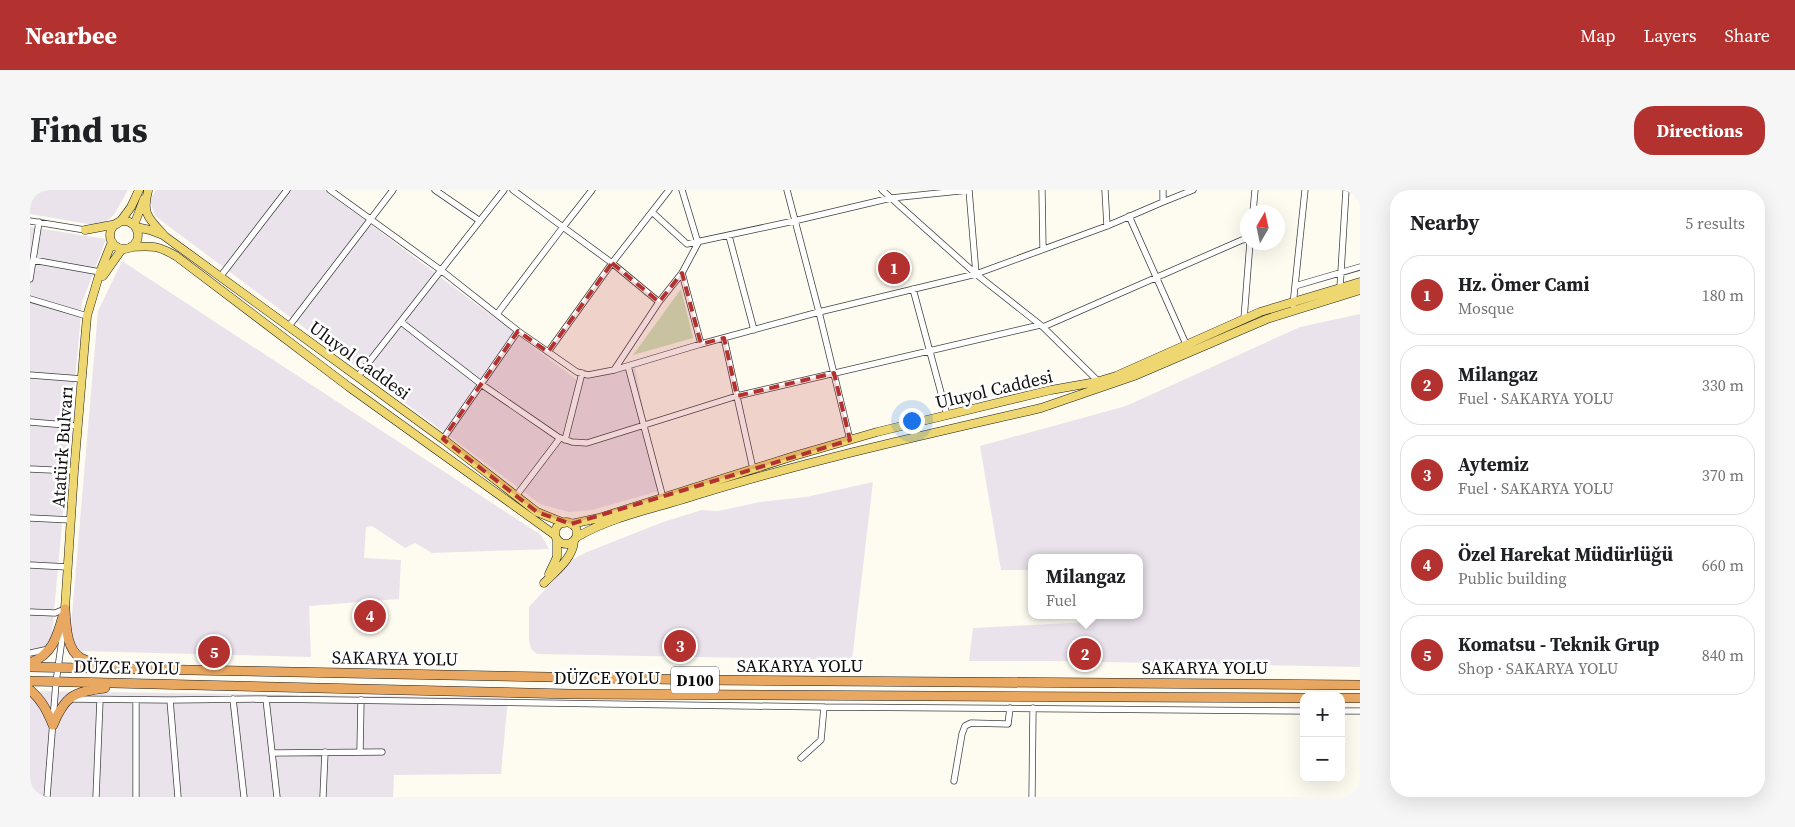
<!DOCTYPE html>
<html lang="en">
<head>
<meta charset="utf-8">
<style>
	body { margin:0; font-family:"Source Serif 4",serif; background:#f6f6f6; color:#202124 }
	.controls { position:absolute; right:15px; bottom:15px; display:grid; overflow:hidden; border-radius:10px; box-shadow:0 5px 20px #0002 }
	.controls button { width:45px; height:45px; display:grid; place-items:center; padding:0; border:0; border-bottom:1px solid #e0e0e0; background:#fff; color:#202124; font:25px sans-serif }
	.compass { position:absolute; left:1210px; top:15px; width:45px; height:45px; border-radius:50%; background:#fff; box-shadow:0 5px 20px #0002; rotate:9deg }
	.you { position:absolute; left:881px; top:230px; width:18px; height:18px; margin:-12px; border:4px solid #fff; border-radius:50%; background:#1a73e8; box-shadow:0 0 0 8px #1a73e833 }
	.badge { display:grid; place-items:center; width:32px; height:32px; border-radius:50%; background:#b33230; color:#fff; font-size:16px; font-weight:700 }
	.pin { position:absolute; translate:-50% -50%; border:2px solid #fff; box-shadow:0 1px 5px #0006 }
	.popup { position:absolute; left:998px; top:364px; width:115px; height:65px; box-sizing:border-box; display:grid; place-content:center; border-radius:10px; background:#fff; filter:drop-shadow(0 1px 4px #0005); font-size:16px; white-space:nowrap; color:#757577 }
	.popup b { font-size:19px; color:#202124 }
	.popup::after { content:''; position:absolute; left:50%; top:100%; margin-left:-10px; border:10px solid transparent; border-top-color:#fff }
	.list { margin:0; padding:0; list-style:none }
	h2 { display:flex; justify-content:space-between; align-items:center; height:65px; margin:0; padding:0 20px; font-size:21px }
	h2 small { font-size:16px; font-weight:400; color:#757577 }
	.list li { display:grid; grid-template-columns:32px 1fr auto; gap:15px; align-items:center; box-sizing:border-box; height:80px; margin:0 10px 10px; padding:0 10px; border:1px solid #e0e0e0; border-radius:20px }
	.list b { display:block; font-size:19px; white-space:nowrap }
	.list p { margin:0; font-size:16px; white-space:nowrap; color:#757577 }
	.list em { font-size:16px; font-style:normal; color:#757577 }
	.map { position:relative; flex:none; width:1330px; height:607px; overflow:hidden; border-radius:20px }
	header { display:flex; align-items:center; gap:30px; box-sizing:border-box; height:70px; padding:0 25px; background:#b33230; color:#fff }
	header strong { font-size:24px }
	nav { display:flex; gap:28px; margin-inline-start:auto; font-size:18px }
	.intro { display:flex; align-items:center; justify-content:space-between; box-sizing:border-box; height:120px; padding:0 30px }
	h1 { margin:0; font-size:35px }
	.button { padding:12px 22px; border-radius:20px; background:#b33230; color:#fff; font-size:18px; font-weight:700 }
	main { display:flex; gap:30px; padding:0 30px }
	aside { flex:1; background:#fff; border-radius:20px; box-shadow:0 5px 20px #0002 }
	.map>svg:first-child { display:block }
	.industrial { fill:#ebe3ec }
	.green { fill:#cfe6bc }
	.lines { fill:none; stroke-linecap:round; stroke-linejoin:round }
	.minor-casing { stroke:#414141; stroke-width:7 }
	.major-casing { stroke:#1f1f1f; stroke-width:9 }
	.highway-casing { stroke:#1f1f1f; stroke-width:10 }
	.minor { stroke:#fff; stroke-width:5.5 }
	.major { stroke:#eed670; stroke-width:8 }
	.highway { stroke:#e9a862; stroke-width:9 }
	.marked { fill:#b33230; fill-opacity:0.2; stroke:#b33230; stroke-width:4; stroke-dasharray:10 6; stroke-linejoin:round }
	.labels { text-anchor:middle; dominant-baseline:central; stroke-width:5; stroke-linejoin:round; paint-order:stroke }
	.shield { fill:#fff; stroke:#565656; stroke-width:1 }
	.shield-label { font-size:16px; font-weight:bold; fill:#0e0e0e }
	.street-label { font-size:18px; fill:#0e0e0e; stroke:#fff }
</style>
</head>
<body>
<header>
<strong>Nearbee</strong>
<nav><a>Map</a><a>Layers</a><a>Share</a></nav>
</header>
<div class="intro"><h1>Find us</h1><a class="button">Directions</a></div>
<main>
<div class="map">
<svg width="1330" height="607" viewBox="0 0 1330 607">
	<rect width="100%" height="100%" fill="#fefcf0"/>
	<path class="industrial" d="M0,0H98L84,25L70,36L0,24Z
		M126,0H295L547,190L605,177L629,301L562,320L539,322L510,314L125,26L120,10Z
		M0,37L76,49L52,113L22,444L15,459L0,465Z
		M92,71L511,345L519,359L402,363L385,353L375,358L342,336L336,337L334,368L371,370L369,409L279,416L281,467L49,461L40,448L68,121Z
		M1330,124V477L1018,471H939L943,438L1060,432L1061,425H1109V368H1001V380H971L950,256L1096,216L1270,137Z
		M843,292L822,470L507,464L501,459L499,450V417L543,369L557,362L633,332L672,320L688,321L730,312L776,307Z
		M0,501L478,508L471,584L364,585L363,607H0Z"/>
	<path class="green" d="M651,99L663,148L603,165Z"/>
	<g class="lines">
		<defs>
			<path id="minor" d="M300,0L412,81L488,141L547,182L558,185L584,180L671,154L789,122L946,84L1077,36L1133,12V0
				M405,0L450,31
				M483,0L533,37L562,0
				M757,0L789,122L820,250
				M852,0L946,84L1013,137L1069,192
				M939,0L946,84
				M1012,0L1013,59
				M1075,0L1077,36
				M1133,12L1163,0
				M622,22L657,54L764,31L861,8L939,0
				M1223,22L1225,0
				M1099,26L1156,154
				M0,31L55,40
				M699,46L724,140
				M3,70L70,82
				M652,83L671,154
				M190,87L257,0
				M0,89L9,32
				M1265,96L1330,77
				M1310,98L1316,0
				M883,99L917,225
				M0,109L57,126
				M629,112L652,83L668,53L652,0
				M1263,115L1275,0
				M467,124L533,37L582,73L629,112L584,180
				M1214,129L1220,52
				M371,132L451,194L528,247L542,252L557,253L707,206L1010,135
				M259,136L363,0
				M1013,137L1212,50L1218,49
				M694,148L723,279
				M518,162L582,73L639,0
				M598,176L633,308
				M0,185L52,189
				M328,186L474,0
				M0,232L48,236
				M413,249L488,141
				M535,250L552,183
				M0,279L44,281
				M486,306L530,248
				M0,328L41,330
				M0,375L38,377
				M0,422L25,423L35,419V421
				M0,463L19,459
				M41,509L140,510L236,509L794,517L1274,521
				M203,509L214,607
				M236,509L247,607
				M106,510V607
				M140,510L148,607
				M1311,521H1330
				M330,561L331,510
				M242,563L352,562
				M771,568L791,550L794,517
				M924,591L932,544L935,536L941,533L978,534L980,518
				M17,607L26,492L34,435
				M66,607L70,510
				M293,607L295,562
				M1002,607L1003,518"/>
			<path id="major" d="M118,1C112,23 118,28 133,44
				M80 45a14 14 0 1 1 28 0a14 14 0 1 1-28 0Z
				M90,32L101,17L109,0
				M104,35L114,9
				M106,37L120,40L133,45L413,249L507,322L534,333
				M55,40L87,34
				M102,57C122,56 127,55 146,66L319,197L525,345
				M73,86L92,59
				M525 343a11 11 0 1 1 22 0a11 11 0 1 1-22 0Z
				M541,334L569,328L764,266L847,242L1021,200L1066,192L1086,186L1230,122L1330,92
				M547,347C579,328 618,320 654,309C771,272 891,246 1011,218L1104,186L1237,129L1330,100
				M519,384L527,367V350
				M514,393C526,381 543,368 544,351
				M35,419L44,281L57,126L70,82L82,52"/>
			<path id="highway" d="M35,419C36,434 36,460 51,468C57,471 64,473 70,476
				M0,473C22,465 27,447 33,426
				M0,477L676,490L1330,495
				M0,491L540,504L1274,508
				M0,500C12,510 17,521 23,535
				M1311,508H1330
				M23,535C35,506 43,502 75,498"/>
		</defs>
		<use href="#minor" class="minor-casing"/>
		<use href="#major" class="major-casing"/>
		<use href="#highway" class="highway-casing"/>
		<use href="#minor" class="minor"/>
		<use href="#major" class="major"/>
		<use href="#highway" class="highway"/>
	</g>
	<path class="marked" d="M582,73L629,112L652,83L671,154L694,148L707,206L804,183L820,250L541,334L507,322L413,249L488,141L518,162Z"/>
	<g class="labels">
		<rect class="shield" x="641" y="476.5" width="48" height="27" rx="4"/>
		<g class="shield-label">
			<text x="665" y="490">D100</text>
		</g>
		<g class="street-label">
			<text transform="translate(330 170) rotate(36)">Uluyol Caddesi</text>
			<text transform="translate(964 199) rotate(-13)">Uluyol Caddesi</text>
			<text transform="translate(32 257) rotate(-86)">Atatürk Bulvarı</text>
			<text transform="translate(365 468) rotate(1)">SAKARYA YOLU</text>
			<text x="770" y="475">SAKARYA YOLU</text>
			<text transform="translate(97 477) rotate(1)">DÜZCE YOLU</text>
			<text x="1175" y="477">SAKARYA YOLU</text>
			<text x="577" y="487">DÜZCE YOLU</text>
		</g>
	</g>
</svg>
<div class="controls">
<button>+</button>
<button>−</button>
</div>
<svg class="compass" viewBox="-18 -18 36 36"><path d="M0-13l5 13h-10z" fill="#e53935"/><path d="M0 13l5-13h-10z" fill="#757577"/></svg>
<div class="you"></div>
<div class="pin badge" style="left:864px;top:78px">1</div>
<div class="pin badge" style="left:1055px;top:464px">2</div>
<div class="popup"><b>Milangaz</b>Fuel</div>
<div class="pin badge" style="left:650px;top:456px">3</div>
<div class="pin badge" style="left:340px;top:426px">4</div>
<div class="pin badge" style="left:184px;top:462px">5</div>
</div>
<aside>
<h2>Nearby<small>5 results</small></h2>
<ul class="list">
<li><span class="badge">1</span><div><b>Hz. Ömer Cami</b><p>Mosque</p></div><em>180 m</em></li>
<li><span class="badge">2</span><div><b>Milangaz</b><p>Fuel · SAKARYA YOLU</p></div><em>330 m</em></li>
<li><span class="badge">3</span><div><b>Aytemiz</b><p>Fuel · SAKARYA YOLU</p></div><em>370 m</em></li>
<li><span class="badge">4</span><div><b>Özel Harekat Müdürlüğü</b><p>Public building</p></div><em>660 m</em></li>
<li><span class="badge">5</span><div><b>Komatsu - Teknik Grup</b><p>Shop · SAKARYA YOLU</p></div><em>840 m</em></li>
</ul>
</aside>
</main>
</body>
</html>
